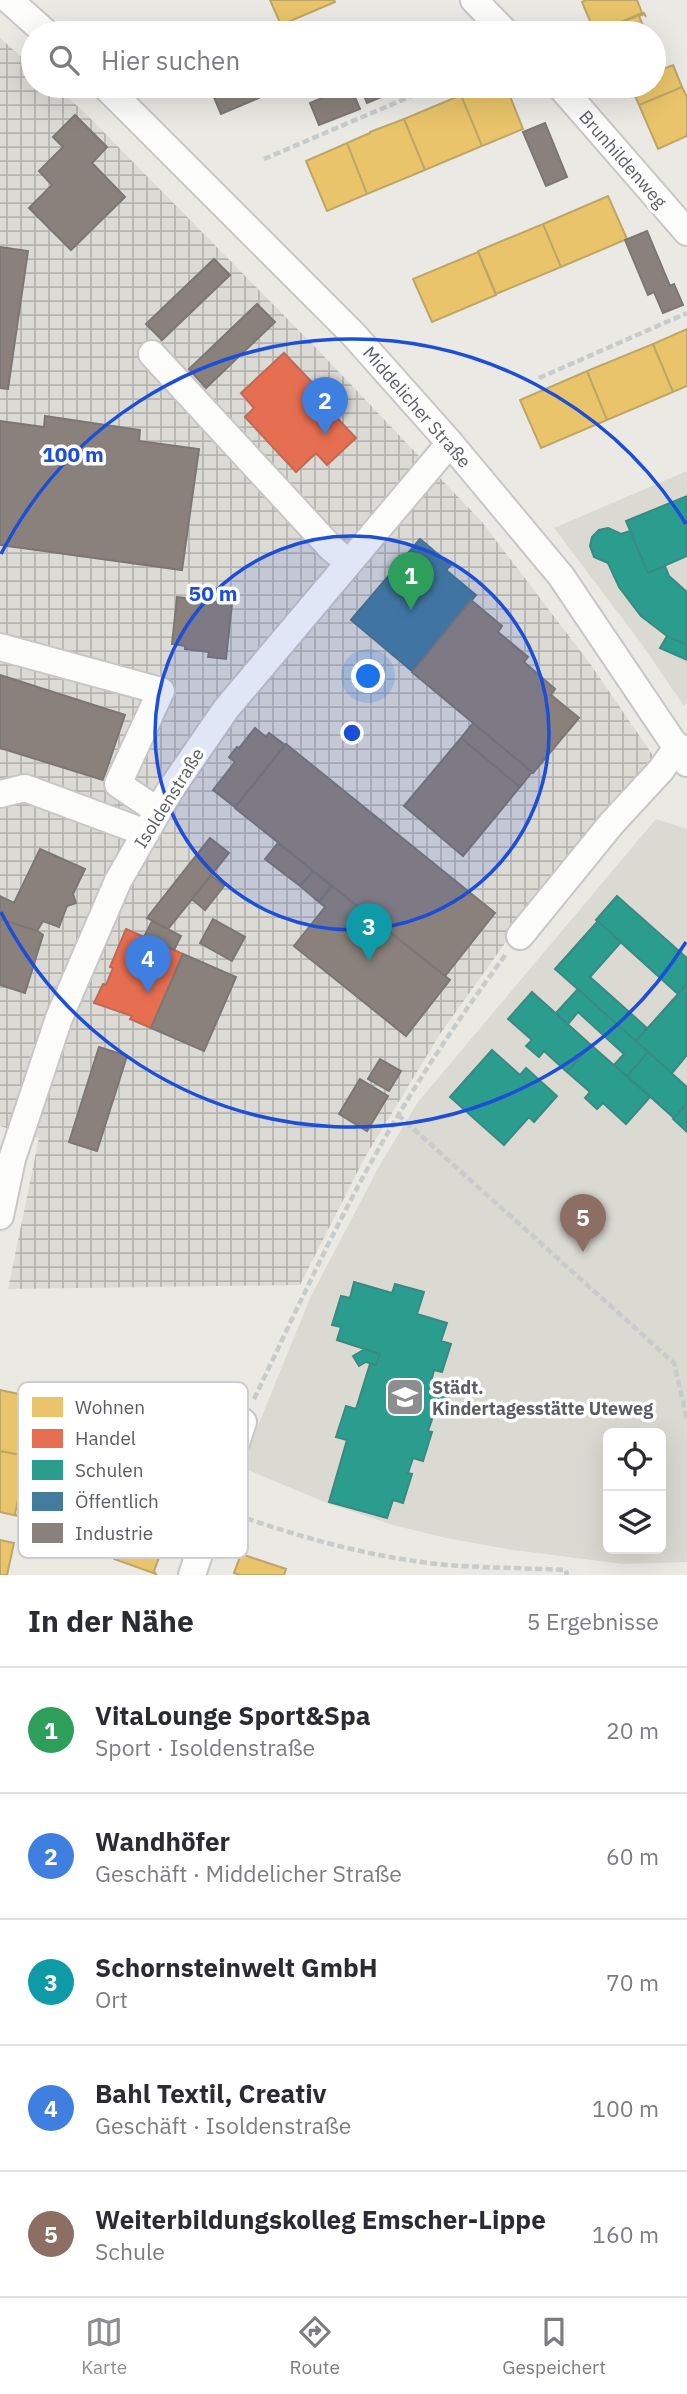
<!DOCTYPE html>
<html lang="de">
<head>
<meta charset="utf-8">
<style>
	body { margin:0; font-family:"IBM Plex Sans",sans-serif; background:#f2f2f3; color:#2b2b33 }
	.controls { position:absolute; right:21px; bottom:21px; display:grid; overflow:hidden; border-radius:10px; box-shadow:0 7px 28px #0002 }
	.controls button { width:63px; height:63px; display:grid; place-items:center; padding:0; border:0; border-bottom:2px solid #e1e1e2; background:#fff; color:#2b2b33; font:35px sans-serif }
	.you { position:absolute; left:369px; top:677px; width:24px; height:24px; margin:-18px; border:5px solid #fff; border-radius:50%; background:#1a73e8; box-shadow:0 0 0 10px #1a73e833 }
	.badge { display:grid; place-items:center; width:46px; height:46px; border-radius:50%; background:#8c8e90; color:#fff; font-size:23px; font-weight:700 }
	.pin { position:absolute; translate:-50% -58px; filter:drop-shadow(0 2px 4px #0008) }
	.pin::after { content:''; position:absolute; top:37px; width:24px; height:21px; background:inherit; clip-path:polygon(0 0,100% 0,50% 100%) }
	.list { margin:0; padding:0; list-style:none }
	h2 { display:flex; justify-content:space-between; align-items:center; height:91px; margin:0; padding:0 28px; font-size:30px }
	h2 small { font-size:23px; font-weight:400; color:#7c7c81 }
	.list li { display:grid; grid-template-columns:46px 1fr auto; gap:21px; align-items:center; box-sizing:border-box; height:126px; padding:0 28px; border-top:2px solid #e1e1e2 }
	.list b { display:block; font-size:26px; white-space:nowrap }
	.list p { margin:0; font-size:23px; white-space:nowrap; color:#7c7c81 }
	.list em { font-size:23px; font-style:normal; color:#7c7c81 }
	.icon { flex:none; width:38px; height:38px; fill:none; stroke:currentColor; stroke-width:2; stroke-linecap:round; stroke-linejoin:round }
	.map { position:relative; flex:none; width:687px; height:1575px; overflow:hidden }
	.search { position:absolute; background:#fff; box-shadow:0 7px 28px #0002; left:21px; right:21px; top:21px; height:77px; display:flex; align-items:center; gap:18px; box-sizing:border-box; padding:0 24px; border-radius:38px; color:#7c7c81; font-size:26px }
	.sheet { height:721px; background:#fff }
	nav { display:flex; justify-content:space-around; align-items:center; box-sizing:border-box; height:98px; border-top:2px solid #e1e1e2; background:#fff; font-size:19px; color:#7c7c81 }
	nav a { display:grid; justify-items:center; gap:4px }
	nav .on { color:#8c8e90 }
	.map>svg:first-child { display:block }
	.industrial { fill:url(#industrial-grid) }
	.education { fill:#dad9d2; fill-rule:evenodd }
	.homes { fill:#e9c46a; stroke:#bea568; stroke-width:2 }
	.shops { fill:#e76f51; stroke:#bd6a56; stroke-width:2 }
	.schools { fill:#2a9d8f; stroke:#388a82; stroke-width:2 }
	.public { fill:#457b9d; stroke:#4b728b; stroke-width:2 }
	.industry { fill:#8a817c; stroke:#7c7674; stroke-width:2 }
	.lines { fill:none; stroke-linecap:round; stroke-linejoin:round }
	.minor-casing { stroke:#c7c7c7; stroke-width:30 }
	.path { stroke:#c7cbca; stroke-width:4.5; stroke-dasharray:7 3.5; stroke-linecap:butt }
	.minor { stroke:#fcfcfb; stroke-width:26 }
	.ring { fill:none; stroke:#1d4ed8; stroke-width:3.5 }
	.labels { text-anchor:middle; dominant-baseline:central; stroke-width:7; stroke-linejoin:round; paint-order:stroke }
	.street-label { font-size:18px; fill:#5a5d62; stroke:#fff }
	.poi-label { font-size:18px; font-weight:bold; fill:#5a5d62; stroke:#fff; text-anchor:start }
	.key { fill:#fff; stroke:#ceced0; stroke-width:2 }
	.key-label { font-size:19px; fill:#5a5d62 }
	.centre { fill:#1d4ed8; stroke:#fff; stroke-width:3.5 }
	.ring-label { font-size:21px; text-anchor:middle; font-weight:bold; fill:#1d4ed8; stroke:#fff; stroke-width:7; stroke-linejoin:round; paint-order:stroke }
</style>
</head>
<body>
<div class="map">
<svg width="687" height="1575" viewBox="0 0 687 1575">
	<defs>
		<pattern id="industrial-grid" width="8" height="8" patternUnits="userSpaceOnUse" patternTransform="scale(1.75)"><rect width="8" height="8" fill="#dbdad5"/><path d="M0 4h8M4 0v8" fill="none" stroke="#b5b4b0"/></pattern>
	</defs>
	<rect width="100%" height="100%" fill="#eae9e4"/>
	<path class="industrial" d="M0,38L33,67V86H55L82,110L316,348L482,522L591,665L656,760L523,918L440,1034L365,1157L300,1285L8,1289L39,1138L0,1126Z"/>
	<path class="education" d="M687,471V703L684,706L638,639L554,528Z
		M656,819L687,829V1562L623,1564L507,1549L446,1538L393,1525L327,1503L241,1467L311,1296L381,1163L418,1102ZM608,1433H661V1549H608Z"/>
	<path class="homes" d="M270,0H334L335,2L281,25Z
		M586,0H637L642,13L595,33L582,2Z
		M644,13L646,17L644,14L639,16L646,33H596Z
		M673,65L682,87L639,105L631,86H654V73Z
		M479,86H506L523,129L482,146L461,95Z
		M682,87L687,97V136L658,149L639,105Z
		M461,95L482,146L425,170L404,119Z
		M404,119L425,170L367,194L347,143L370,133V132Z
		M347,143L367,194L327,211L306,161Z
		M608,196L627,239L561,267L543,224Z
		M543,224L561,267L496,294L478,251Z
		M478,252L496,295L432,322L413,279Z
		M687,329V386L673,392L653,344Z
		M653,344L673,392L607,420L587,371Z
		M587,371L607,420L541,448L520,400Z
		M128,1382H140L141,1404H130Z
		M128,1382L130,1404L118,1405L117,1383Z
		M0,1390L43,1399L34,1441H30L27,1455L30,1457L0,1451Z
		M0,1451L30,1457L26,1458L23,1473L27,1474L21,1500L18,1499L15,1514L18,1516L0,1512Z
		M136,1497L177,1512H175L161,1558H159L154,1571L156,1574L114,1559Z
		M0,1540L14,1543L7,1575H0Z
		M241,1554L286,1569L284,1575H240L234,1573Z"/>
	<path class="shops" d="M284,353L326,397L321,401L356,438L327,465L316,453L296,472L245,417L254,408L241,393Z
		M126,929L183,954L151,1028L130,1019L132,1016L94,1003L103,984L106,985L113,968L110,967Z"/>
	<path class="schools" d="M687,496V556L648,573L626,521Z
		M608,528L621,534L630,531L648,573L665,566L669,576L687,592V645L667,636L641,616L619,587L608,563L594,557L590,546L592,537L599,530Z
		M667,636L687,645V660L660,648Z
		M617,896L687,958V984L678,994L596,920Z
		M598,921L621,942L590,977L647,1028L636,1041L555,969Z
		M687,984V1055L672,1073L636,1041Z
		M578,989L648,1052L627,1076L614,1065L624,1054L578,1012L568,1024L556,1013Z
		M532,992L591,1045L567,1072L544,1051L539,1057L526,1046L532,1040L508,1019Z
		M591,1045L650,1097L626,1124L603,1103L597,1109L585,1098L590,1092L567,1072Z
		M492,1050L520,1075L526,1068L557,1096L534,1122L529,1117L504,1145L450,1097Z
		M648,1052L687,1087V1103L674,1118L627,1076Z
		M687,1103V1132L673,1119Z
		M354,1282L392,1293L395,1284L424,1292L417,1314L447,1323L441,1341L451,1344L442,1372L434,1370L431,1382L452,1388L444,1417L434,1414L428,1431L432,1432L423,1461L413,1458L408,1473L412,1474L403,1503L393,1500L387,1518L329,1502L347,1440L336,1437L346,1406L356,1409L370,1364L376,1365L380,1354L337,1340L341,1327L332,1325L341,1296L350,1298Z
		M365,1349L380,1354L376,1365L366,1362L359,1366L353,1356Z"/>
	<path class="public" d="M420,539L451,565L446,570L476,595L412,671L351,620Z"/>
	<path class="industry" d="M234,86H271L273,92L221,114L213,95Z
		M350,86L360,109L319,125L310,103Z
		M360,86H408L367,103Z
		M75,115L107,147L92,163L125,197L71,250L29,208L52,185L39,171L63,147L53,137Z
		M545,123L567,177L546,186L523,132Z
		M647,231L670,286L674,284L683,305L663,313L654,292L648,295L625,240Z
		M0,247L28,251L8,389L0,388Z
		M214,259L230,275L162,340L146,324Z
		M257,304L275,322L206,388L189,369Z
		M45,416L140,430L139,441L199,449L182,570L0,545V421L44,427Z
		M177,597L232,604L226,659L208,657L209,652L185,649V646L172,644Z
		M471,600L502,626L498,632L528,657L524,662L555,689L551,695L579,718L533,773L412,672Z
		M0,675L125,715L103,780L0,748Z
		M473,723L532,772L520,787L461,738Z
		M255,728L266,737L269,733L285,745L235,807L213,790L235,762L229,757L237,747L239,748Z
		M461,738L520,787L463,856L404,806Z
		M286,744L495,913L445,976L235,808Z
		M210,838L229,853L192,899L168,929L147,918Z
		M278,843L313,871L300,886L265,859Z
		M40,849L85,869L73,894L76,903L67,906L59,927L43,921L37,931L0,919V896L14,903Z
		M313,871L331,886L319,902L300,886Z
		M211,875L224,886L205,910L192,899Z
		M332,886L450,980L406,1036L294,946L325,907L319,902Z
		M0,919L37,931L43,935L25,993L0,985Z
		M213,919L245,937L232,961L200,943Z
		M152,921L181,936L174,950L144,937Z
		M183,954L236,977L204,1051L151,1028Z
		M99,1047L127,1056L97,1151L69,1142Z
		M380,1059L401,1071L389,1091L368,1079Z
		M360,1079L388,1096L367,1131L339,1114Z"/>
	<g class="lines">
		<defs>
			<path id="minor" d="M9,0L46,33
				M474,0L506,33
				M105,86L353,334L450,443L561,576L687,763
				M560,86L687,232
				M152,354L331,548L349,563
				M0,647L161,691L118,784L158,811
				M0,794L25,788L146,833
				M520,936L612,823L661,770L678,746
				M0,1216L12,1159L59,1018L118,881L169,792L226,709L450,443
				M192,1575L243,1422"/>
		</defs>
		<use href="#minor" class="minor-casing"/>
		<path class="path" d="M264,159L435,86
			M539,378L687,313
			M398,1115L674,1363L687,1419
			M254,1399C300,1303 344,1205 399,1114C432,1058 468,1006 506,954
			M237,1515C305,1539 375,1558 447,1565C487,1568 527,1568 566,1570L567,1575"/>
		<use href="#minor" class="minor"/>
	</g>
	<circle cx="352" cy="733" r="197" fill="#1d4ed8" fill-opacity=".12"/>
	<g class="ring">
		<circle cx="352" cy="733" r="197"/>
		<path d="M686 942A394 394 0 0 1 1 912M1 554A394 394 0 0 1 686 524"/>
	</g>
	<defs>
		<symbol id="school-square" viewBox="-11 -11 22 22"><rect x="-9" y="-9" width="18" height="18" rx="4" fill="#8c8e90" stroke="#fff"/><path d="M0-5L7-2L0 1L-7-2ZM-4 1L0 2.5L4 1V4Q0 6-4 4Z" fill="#fff"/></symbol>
	</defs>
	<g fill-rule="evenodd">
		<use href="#school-square" x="383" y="1375" width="44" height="44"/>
	</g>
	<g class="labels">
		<g class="street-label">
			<text transform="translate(623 159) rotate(49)">Brunhildenweg</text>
			<text transform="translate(417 407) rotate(49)">Middelicher Straße</text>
			<text transform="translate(169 798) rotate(-58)">Isoldenstraße</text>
		</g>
		<g class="poi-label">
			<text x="432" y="1387">Städt.<tspan x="432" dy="21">Kindertagesstätte Uteweg</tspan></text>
		</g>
	</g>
	<rect x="18" y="1382" width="230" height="176" rx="10" class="key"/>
	<rect x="32" y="1397" width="31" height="20" fill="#e9c46a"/>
	<rect x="32" y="1429" width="31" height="19" fill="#e76f51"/>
	<rect x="32" y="1460" width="31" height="20" fill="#2a9d8f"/>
	<rect x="32" y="1492" width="31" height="19" fill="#457b9d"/>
	<rect x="32" y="1523" width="31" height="20" fill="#8a817c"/>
	<g class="key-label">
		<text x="75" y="1414">Wohnen</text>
		<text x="75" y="1445">Handel</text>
		<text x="75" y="1477">Schulen</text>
		<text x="75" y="1508">Öffentlich</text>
		<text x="75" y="1540">Industrie</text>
	</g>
	<circle cx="352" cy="733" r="10" class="centre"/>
	<g class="ring-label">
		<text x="73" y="462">100 m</text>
		<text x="213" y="601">50 m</text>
	</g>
</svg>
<div class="controls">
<button><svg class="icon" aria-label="locate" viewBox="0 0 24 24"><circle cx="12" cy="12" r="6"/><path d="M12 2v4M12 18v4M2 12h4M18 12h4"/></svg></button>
<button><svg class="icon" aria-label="layers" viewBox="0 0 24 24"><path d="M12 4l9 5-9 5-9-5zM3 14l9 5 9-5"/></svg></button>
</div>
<div class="you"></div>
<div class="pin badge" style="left:411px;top:610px;background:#2e9e5b">1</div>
<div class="pin badge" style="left:325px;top:435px;background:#3f7fe0">2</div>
<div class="pin badge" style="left:369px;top:961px;background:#0f9aa8">3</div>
<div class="pin badge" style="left:148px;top:993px;background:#3f7fe0">4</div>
<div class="pin badge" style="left:583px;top:1252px;background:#8d6e63">5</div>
<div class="search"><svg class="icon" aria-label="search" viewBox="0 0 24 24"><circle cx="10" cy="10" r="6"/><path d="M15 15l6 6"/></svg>Hier suchen</div>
</div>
<section class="sheet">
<h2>In der Nähe<small>5 Ergebnisse</small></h2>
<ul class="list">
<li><span class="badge" style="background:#2e9e5b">1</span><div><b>VitaLounge Sport&amp;Spa</b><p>Sport · Isoldenstraße</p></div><em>20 m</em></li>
<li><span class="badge" style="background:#3f7fe0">2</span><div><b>Wandhöfer</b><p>Geschäft · Middelicher Straße</p></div><em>60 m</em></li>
<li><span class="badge" style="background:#0f9aa8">3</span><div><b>Schornsteinwelt GmbH</b><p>Ort</p></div><em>70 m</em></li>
<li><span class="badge" style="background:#3f7fe0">4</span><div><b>Bahl Textil, Creativ</b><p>Geschäft · Isoldenstraße</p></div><em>100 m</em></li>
<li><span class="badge" style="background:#8d6e63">5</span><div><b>Weiterbildungskolleg Emscher-Lippe</b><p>Schule</p></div><em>160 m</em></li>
</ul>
</section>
<nav>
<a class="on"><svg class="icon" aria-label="map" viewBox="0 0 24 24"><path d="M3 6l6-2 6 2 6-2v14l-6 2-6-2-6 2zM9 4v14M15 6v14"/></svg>Karte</a>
<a><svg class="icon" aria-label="directions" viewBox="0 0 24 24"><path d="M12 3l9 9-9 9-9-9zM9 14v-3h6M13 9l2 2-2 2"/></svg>Route</a>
<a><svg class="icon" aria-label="saved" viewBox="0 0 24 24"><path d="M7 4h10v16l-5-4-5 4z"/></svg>Gespeichert</a>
</nav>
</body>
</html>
